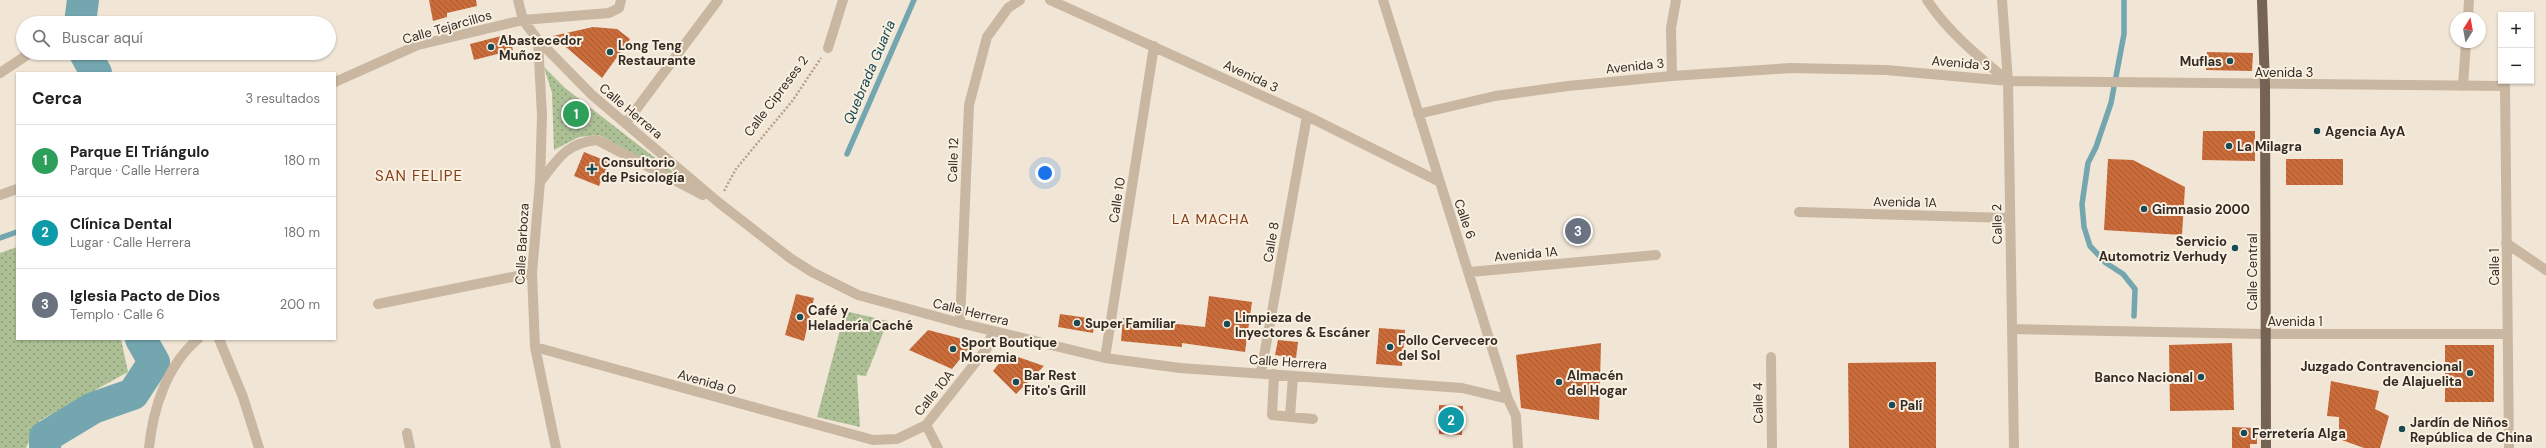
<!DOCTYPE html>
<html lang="es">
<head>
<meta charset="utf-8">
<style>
	body { margin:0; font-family:"DM Sans",sans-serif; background:#f2f2f2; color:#222 }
	.controls { position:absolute; right:12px; top:12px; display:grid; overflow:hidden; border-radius:0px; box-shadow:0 1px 3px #0004 }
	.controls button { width:36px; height:36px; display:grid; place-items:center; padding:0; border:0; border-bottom:1px solid #e0e0e0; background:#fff; color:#222; font:20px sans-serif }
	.compass { position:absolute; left:2450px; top:12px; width:36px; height:36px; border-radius:50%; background:#fff; box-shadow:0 1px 3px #0004; rotate:11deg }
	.you { position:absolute; left:1045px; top:173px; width:14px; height:14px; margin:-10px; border:3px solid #fff; border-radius:50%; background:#1a73e8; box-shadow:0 0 0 6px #1a73e833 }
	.badge { display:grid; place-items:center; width:26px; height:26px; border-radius:50%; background:#194b55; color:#fff; font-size:13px; font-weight:700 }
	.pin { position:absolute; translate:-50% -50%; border:2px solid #fff; box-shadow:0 1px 4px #0006 }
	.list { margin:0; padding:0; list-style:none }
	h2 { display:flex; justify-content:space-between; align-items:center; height:52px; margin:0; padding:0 16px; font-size:17px }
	h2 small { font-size:13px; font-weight:400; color:#767676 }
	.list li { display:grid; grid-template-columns:26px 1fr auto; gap:12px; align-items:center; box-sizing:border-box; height:72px; padding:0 16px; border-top:1px solid #e0e0e0 }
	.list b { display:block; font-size:15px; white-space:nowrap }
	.list p { margin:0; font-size:13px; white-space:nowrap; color:#767676 }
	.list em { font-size:13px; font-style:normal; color:#767676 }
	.icon { flex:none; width:22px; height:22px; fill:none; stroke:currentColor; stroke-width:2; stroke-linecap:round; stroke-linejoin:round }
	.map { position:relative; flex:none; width:2546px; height:448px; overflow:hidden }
	.search { position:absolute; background:#fff; box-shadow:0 1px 3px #0004; left:16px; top:16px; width:320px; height:44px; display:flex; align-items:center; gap:10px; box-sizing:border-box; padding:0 14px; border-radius:22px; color:#767676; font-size:15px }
	.panel { position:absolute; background:#fff; box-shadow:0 1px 3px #0004; left:16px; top:72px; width:320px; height:268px; border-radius:0px }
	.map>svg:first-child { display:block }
	.park { fill:url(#park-dots) }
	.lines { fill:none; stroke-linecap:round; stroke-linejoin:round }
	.stream { stroke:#73a6af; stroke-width:5.5 }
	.river { stroke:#73a6af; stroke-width:32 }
	.building { fill:url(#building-back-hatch) }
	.path { stroke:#b5a18b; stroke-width:2.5; stroke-dasharray:2 2; stroke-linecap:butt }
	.minor { stroke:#c9b7a1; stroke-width:10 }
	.major { stroke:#756354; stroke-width:10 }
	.poi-dot { fill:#194b55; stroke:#f9f0e1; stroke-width:1.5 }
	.labels { text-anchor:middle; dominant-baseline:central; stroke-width:4; stroke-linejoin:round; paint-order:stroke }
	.street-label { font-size:13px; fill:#332a24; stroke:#f9f0e1 }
	.poi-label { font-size:13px; font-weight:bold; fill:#332a24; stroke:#f9f0e1; text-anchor:start }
	.water-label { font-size:14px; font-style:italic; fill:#194b55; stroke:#f9f0e1 }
	.neighbourhood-label { font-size:14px; letter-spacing:1px; fill:#843e1b; stroke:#f9f0e1 }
	.quarter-label { font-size:15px; letter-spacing:1px; fill:#843e1b; stroke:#f9f0e1 }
</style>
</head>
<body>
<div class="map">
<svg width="2546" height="448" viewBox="0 0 2546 448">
	<defs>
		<pattern id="park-dots" width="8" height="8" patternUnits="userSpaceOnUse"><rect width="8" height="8" fill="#adc095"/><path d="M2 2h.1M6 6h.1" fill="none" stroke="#8d9c79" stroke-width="1.8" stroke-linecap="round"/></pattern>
		<pattern id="building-back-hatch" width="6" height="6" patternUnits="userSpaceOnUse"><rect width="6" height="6" fill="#ca6b3a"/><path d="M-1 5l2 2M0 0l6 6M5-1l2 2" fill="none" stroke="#a55831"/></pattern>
	</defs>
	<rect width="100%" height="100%" fill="#f1e6d5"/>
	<path class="park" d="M544,67L565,88L689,184L599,135L579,137L554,150L552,93Z
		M17,247V339H121L128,372L39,421L26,448H0V253Z
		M845,311L888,321L866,376L857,375L860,427L817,417Z"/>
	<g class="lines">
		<path class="stream" d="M2124,0V34L2111,103L2096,147L2088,163L2082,204L2084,227L2090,246L2106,263L2123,274L2135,289L2134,316
			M847,154L914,0
			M0,238L17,232"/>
		<path class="river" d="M80,23L83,0
			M85,53L96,73
			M45,448V437L93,408L133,394L154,362L141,339"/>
	</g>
	<path class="building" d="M429,0H476L477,6L447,13V17L433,21Z
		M593,27L617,29L630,39L602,78L553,36Z
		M509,34L513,50L474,60L470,44Z
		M2207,52L2253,53L2252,71L2206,70Z
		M2203,131H2255V161L2202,160Z
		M584,152L609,162L599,186L574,176Z
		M2108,159L2133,160L2185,187L2182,235L2104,230Z
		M2286,159H2343V185H2286Z
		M796,294L814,298L804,341L785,335Z
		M1209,296L1252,302L1245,352L1182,343V347L1121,341L1123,318L1205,327Z
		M1060,314L1095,319L1093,333L1058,327Z
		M1379,328L1405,330L1402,366L1376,364Z
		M928,330L974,342L952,369L909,350Z
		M1278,340L1298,342L1296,358L1275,355Z
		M1601,343L1599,420L1521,408L1516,355Z
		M2232,343L2234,410L2170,411L2169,345Z
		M2445,345H2494V402H2445Z
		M1007,353L1044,366L1016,394L993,371Z
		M1936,362V448H1849L1848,363Z
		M2331,381L2379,391L2375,409L2389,416L2380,448H2364L2339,439V417L2327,416Z
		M1439,405L1463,406L1462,435L1439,434Z
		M2232,427L2257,428V444H2250V448H2232Z"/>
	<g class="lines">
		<path class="path" d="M724,191L736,169L793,100L821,58"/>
		<path class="minor" d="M518,0L523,20L538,40L592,95L718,202L790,258L812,272L858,295L960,323L1105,358L1180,368L1462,388L1508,399
			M1050,0L1307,116L1438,181
			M1383,0L1508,399L1516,416L1518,448
			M1927,0C1948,32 1979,57 2008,81
			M2002,0L2008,81L2014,448
			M2468,18L2469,0
			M538,40L542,116L540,182L532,273L535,347L556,448
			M828,48L843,0
			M0,73L30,53
			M1672,76L1671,28L1676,0
			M335,82L418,45L523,20L609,13L619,8L621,0
			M2463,86L2466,42
			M1418,114L1495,96L1568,86L1672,76L1791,68L1886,70L2008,81L2505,86L2509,448
			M626,123L718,0
			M540,182C558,159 566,143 597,140L703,195
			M0,195L17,189
			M1799,212L2010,218
			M2506,243L2546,270
			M1470,272L1656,255
			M378,304L532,273
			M960,323L969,105L987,37L1008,8L1020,0
			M2012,329L2265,334H2507
			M219,339L243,397L259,448
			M535,347L873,440L897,439L926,425L987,348L993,331
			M1771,357L1772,448
			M1105,358L1154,46
			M1261,373L1307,116
			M1274,374L1272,415L1313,419
			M1290,417L1293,376
			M926,425L938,448
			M407,433L410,448
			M149,448C153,408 167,365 198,339"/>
		<path class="major" d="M2262,0L2265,85L2266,448"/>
	</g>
	<g class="poi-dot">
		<circle cx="491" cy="47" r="4"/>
		<circle cx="610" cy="52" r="4"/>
		<circle cx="2230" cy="61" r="4"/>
		<circle cx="2317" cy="131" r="4"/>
		<circle cx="2229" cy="146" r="4"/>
		<path d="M590 163h4v4h4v4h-4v4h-4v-4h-4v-4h4z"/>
		<circle cx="2144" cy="209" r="4"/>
		<circle cx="2235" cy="248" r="4"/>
		<circle cx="800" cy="317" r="4"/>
		<circle cx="1077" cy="323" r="4"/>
		<circle cx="1227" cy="324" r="4"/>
		<circle cx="1390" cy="347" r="4"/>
		<circle cx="953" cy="349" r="4"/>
		<circle cx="2470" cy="373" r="4"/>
		<circle cx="2201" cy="377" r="4"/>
		<circle cx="1016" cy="382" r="4"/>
		<circle cx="1559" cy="382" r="4"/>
		<circle cx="1892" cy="405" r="4"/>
		<circle cx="2402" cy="429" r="4"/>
		<circle cx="2244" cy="433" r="4"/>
	</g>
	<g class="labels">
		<g class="street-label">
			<text transform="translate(447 27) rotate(-16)">Calle Tejarcillos</text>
			<text transform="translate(1961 63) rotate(5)">Avenida 3</text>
			<text transform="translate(1635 66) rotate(-6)">Avenida 3</text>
			<text x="2284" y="72">Avenida 3</text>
			<text transform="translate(1251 76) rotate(25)">Avenida 3</text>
			<text transform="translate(776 96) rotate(-53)">Calle Cipreses 2</text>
			<text transform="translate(631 111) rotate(40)">Calle Herrera</text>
			<text transform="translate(953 160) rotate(-88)">Calle 12</text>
			<text transform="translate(1117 200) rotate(-81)">Calle 10</text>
			<text transform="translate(1905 202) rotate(1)">Avenida 1A</text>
			<text transform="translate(1465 219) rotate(71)">Calle 6</text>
			<text transform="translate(1997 224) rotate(-91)">Calle 2</text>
			<text transform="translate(1271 242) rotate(-80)">Calle 8</text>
			<text transform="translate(522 244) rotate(-87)">Calle Barboza</text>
			<text transform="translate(1526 254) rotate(-5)">Avenida 1A</text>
			<text transform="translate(2494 267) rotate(-90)">Calle 1</text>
			<text transform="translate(2252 272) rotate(-90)">Calle Central</text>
			<text transform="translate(971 312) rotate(14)">Calle Herrera</text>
			<text x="2295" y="321">Avenida 1</text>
			<text transform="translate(1288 362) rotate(4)">Calle Herrera</text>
			<text transform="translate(707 382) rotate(16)">Avenida 0</text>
			<text transform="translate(934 393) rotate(-51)">Calle 10A</text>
			<text transform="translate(1758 403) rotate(-91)">Calle 4</text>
		</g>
		<g class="poi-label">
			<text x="499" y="40">Abastecedor<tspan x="499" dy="15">Muñoz</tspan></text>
			<text x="618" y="45">Long Teng<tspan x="618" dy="15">Restaurante</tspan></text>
			<text x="2222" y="61" text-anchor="end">Muflas</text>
			<text x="2325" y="131">Agencia AyA</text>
			<text x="2237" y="146">La Milagra</text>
			<text x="601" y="162">Consultorio<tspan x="601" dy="15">de Psicología</tspan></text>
			<text x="2152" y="209">Gimnasio 2000</text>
			<text x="2227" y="241" text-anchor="end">Servicio<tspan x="2227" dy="15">Automotriz Verhudy</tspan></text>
			<text x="808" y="310">Café y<tspan x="808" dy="15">Heladería Caché</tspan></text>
			<text x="1235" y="317">Limpieza de<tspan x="1235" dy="15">Inyectores &amp; Escáner</tspan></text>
			<text x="1085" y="323">Super Familiar</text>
			<text x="1398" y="340">Pollo Cervecero<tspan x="1398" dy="15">del Sol</tspan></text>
			<text x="961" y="342">Sport Boutique<tspan x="961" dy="15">Moremia</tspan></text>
			<text x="2462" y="366" text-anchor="end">Juzgado Contravencional<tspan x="2462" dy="15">de Alajuelita</tspan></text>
			<text x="1024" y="375">Bar Rest<tspan x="1024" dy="15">Fito's Grill</tspan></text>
			<text x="1567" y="375">Almacén<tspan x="1567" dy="15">del Hogar</tspan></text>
			<text x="2193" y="377" text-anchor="end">Banco Nacional</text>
			<text x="1900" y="405">Palí</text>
			<text x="2410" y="422">Jardín de Niños<tspan x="2410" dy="15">República de China</tspan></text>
			<text x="2252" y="433">Ferretería Alga</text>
		</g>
		<g class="water-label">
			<text transform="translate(869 72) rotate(-67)">Quebrada Guaria</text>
		</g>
		<g class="neighbourhood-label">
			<text x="1211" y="219">LA MACHA</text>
		</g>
		<g class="quarter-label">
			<text x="419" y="176">SAN FELIPE</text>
		</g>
	</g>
</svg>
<div class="controls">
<button>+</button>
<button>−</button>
</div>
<svg class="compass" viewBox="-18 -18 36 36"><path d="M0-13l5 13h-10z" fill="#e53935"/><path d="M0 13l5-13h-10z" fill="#767676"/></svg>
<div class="you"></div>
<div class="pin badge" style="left:576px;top:114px;background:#2e9e5b">1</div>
<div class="pin badge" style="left:1451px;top:420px;background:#0f9aa8">2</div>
<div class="pin badge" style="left:1578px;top:231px;background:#6b7280">3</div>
<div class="search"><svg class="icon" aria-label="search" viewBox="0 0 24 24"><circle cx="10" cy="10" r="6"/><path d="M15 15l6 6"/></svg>Buscar aquí</div>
<section class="panel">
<h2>Cerca<small>3 resultados</small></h2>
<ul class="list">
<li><span class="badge" style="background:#2e9e5b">1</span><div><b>Parque El Triángulo</b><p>Parque · Calle Herrera</p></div><em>180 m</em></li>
<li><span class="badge" style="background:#0f9aa8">2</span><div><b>Clínica Dental</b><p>Lugar · Calle Herrera</p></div><em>180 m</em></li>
<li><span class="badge" style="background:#6b7280">3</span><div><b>Iglesia Pacto de Dios</b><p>Templo · Calle 6</p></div><em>200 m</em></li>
</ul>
</section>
</div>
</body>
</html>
